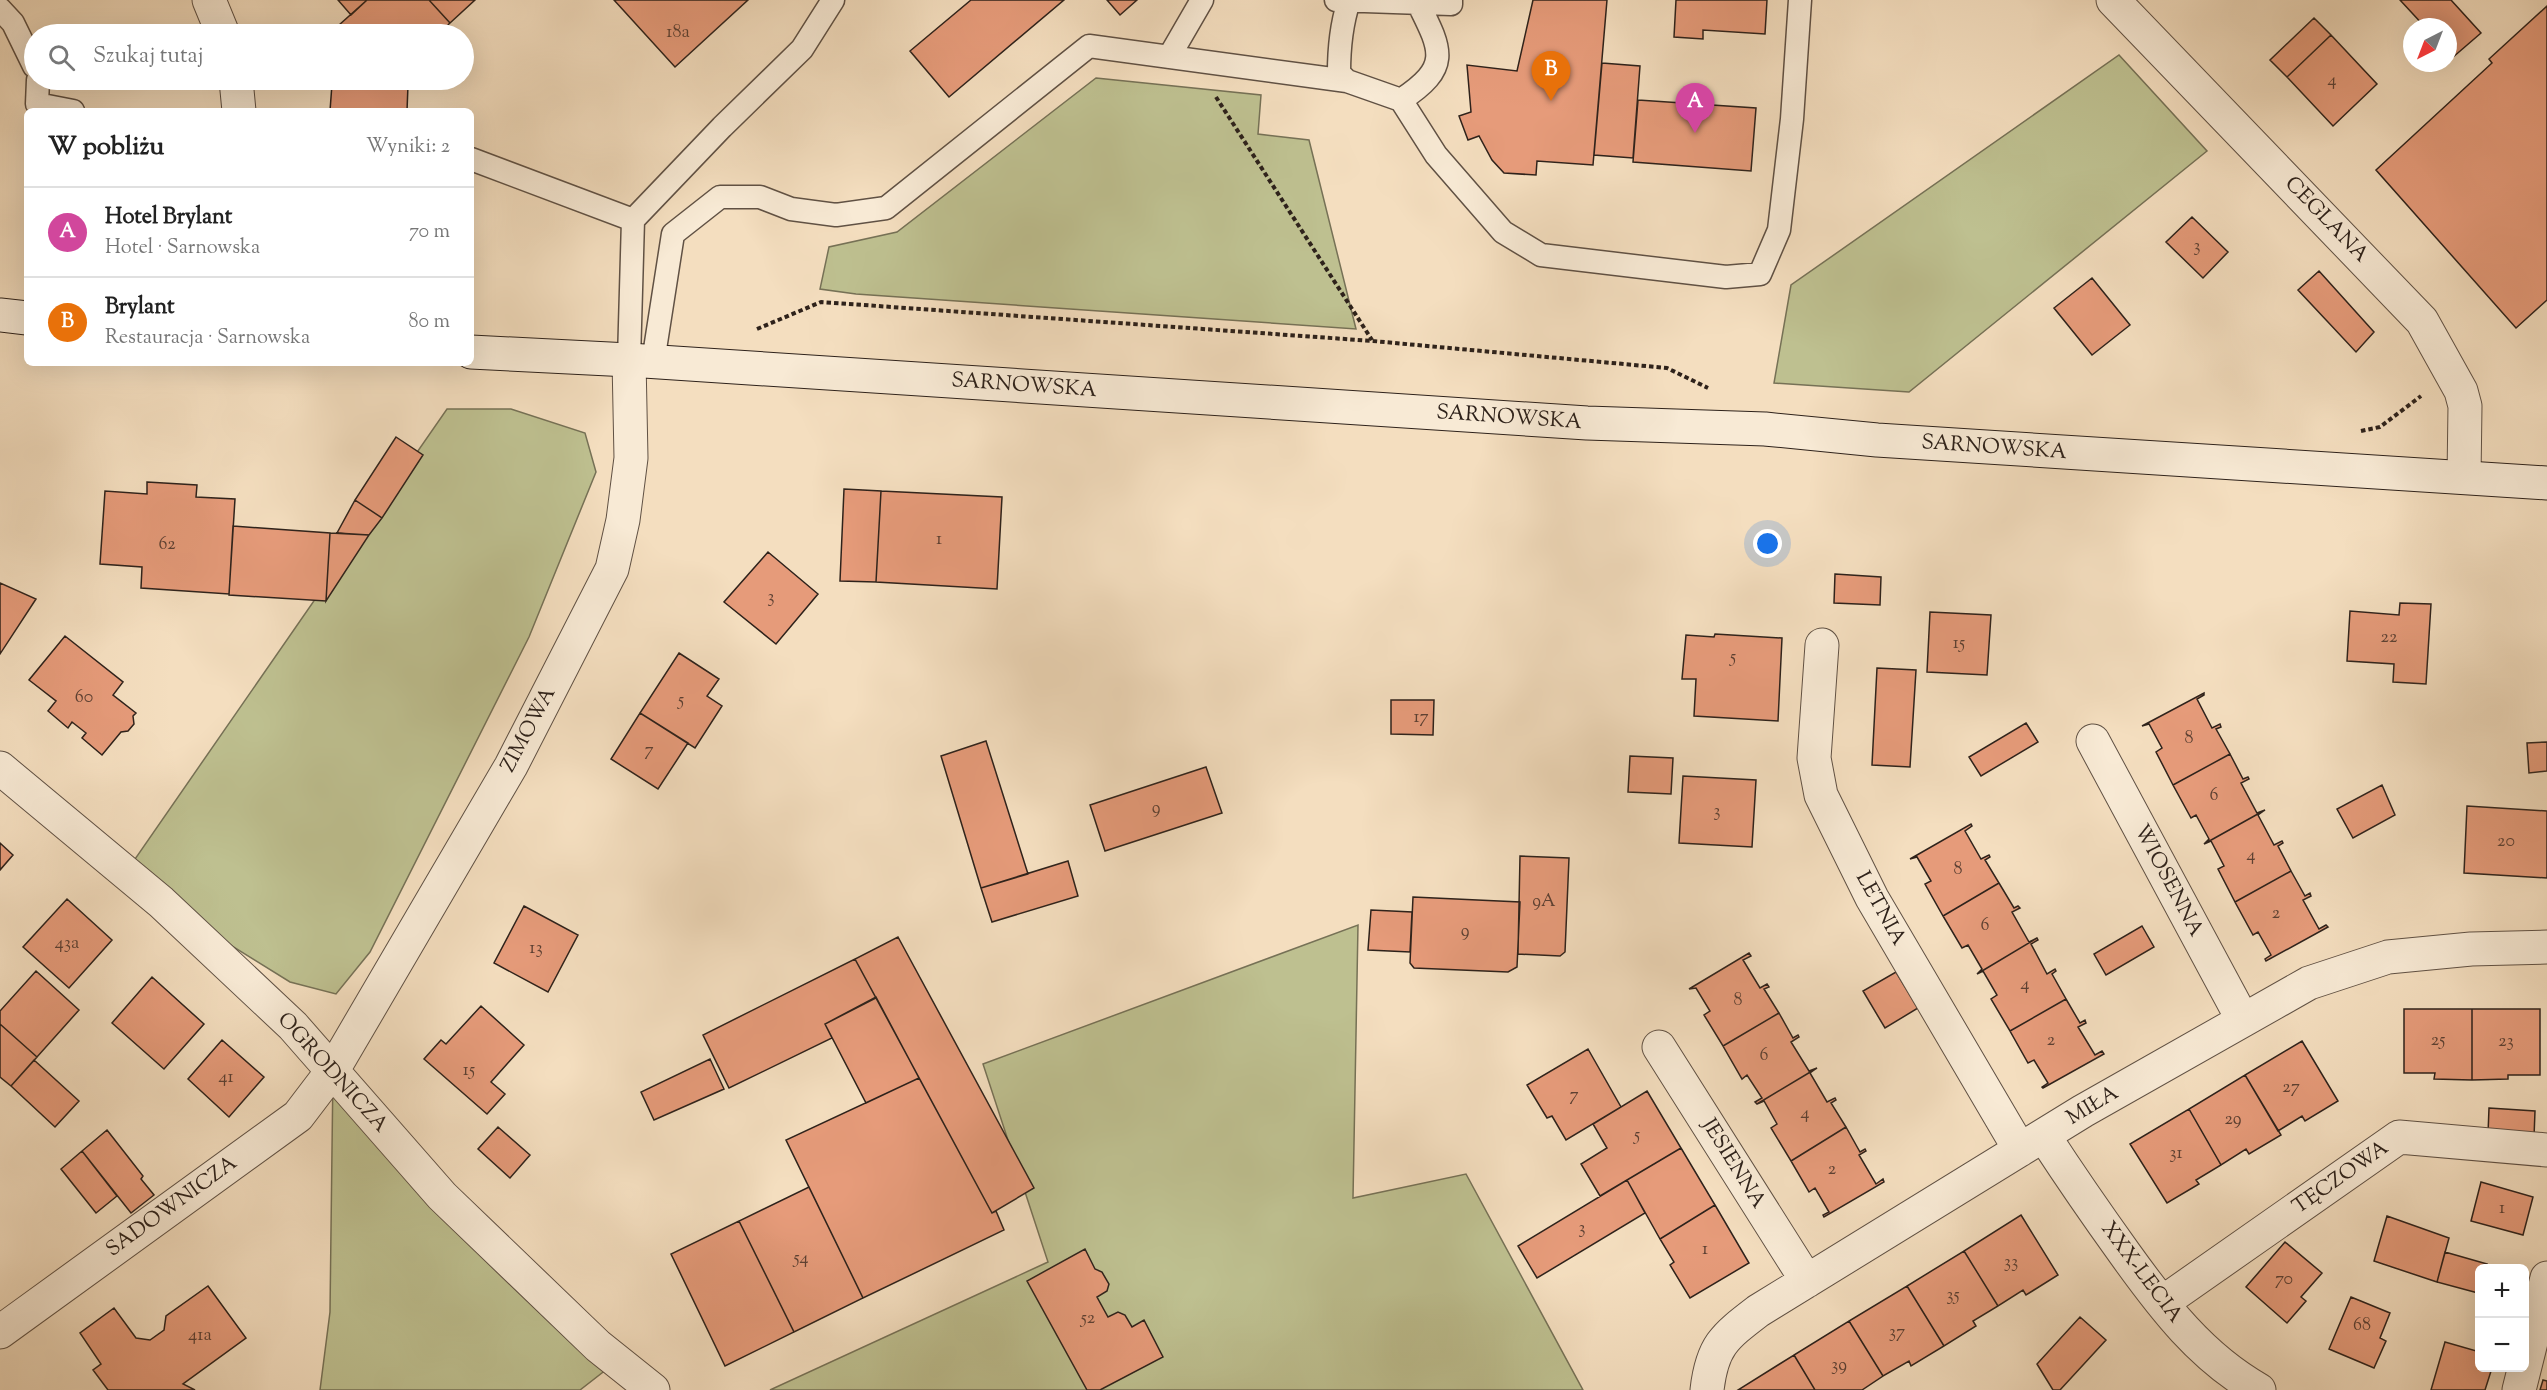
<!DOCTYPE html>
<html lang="pl">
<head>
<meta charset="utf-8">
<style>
	body { margin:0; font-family:"Sorts Mill Goudy",serif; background:#f6f6f6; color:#222 }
	.controls { position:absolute; right:18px; bottom:18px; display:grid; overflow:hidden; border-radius:9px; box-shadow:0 6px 24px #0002 }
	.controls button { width:54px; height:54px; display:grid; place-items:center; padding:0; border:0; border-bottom:2px solid #e0e0e0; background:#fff; color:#222; font:30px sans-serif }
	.compass { position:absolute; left:2403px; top:18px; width:54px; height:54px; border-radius:50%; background:#fff; box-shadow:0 6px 24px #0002; rotate:222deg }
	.you { position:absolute; left:1768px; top:544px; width:21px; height:21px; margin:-15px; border:4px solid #fff; border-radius:50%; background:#1a73e8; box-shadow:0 0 0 9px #1a73e833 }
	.badge { display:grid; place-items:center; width:39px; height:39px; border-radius:50%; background:#0f766e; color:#fff; font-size:20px; font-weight:700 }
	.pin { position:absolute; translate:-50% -50px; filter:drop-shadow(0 2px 3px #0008) }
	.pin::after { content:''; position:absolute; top:32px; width:21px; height:18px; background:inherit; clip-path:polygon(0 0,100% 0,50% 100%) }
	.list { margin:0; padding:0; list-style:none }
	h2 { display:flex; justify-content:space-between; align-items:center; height:78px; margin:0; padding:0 24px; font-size:26px }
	h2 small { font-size:20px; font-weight:400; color:#767676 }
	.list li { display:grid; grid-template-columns:39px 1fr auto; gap:18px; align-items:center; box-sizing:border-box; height:90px; padding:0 24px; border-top:2px solid #e0e0e0 }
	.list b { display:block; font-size:22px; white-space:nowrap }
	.list p { margin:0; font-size:20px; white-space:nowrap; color:#767676 }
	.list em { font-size:20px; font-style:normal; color:#767676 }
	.icon { flex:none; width:33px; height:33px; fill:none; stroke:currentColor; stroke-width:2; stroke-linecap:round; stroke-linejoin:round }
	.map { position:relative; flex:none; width:2547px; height:1390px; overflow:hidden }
	.search { position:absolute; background:#fff; box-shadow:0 6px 24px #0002; left:24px; top:24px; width:450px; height:66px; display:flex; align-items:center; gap:15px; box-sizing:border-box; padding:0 21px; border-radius:33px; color:#767676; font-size:22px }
	.panel { position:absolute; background:#fff; box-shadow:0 6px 24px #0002; left:24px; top:108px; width:450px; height:258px; border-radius:9px }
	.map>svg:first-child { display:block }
	.green { fill:#bec090; stroke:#767156; stroke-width:1.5 }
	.building { fill:#e69b7a; stroke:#2e221b; stroke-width:1.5 }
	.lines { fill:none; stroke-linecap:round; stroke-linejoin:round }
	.lane-casing { stroke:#605144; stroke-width:25 }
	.street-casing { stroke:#605144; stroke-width:35 }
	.secondary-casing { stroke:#2e221b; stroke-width:35 }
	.path { stroke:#2e221b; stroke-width:4; stroke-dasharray:4.5 3; stroke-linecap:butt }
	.lane { stroke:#f8ead5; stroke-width:22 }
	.street { stroke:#f8ead5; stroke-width:33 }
	.secondary { stroke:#f8ead5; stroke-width:33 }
	.labels { text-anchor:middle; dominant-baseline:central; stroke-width:4.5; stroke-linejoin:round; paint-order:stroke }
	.number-label { font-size:18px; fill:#5c4033 }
	.street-label { font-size:21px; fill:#2e221b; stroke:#f8ead5 }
</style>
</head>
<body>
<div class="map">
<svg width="2547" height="1390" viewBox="0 0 2547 1390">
	<rect width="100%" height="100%" fill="#f4debf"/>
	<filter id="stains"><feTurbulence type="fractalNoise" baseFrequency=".00333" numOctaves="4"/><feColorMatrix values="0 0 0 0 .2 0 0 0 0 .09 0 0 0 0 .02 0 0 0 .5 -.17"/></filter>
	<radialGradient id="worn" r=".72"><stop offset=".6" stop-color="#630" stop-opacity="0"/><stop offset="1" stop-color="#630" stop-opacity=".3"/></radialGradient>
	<path class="green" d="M2119,55L2207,151L1909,392L1774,383L1791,285Z
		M1096,78L1261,95L1258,134L1309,140L1356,329L856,294L820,289L829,247L897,232Z
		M447,409H511L585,433L596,472L529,637L370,952L336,994L290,982L161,902L126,872Z
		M1358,925L1353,1198L1466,1174L1583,1390H770L1048,1262L983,1064Z
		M333,1070L616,1362L580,1390H320L330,1312Z"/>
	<path class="building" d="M338,0H367L351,15Z
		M367,0H429L450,23L438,34H329Z
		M429,0H475L450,23Z
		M614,0H748L675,67Z
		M971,0H1064L949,97L910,51Z
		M1107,0H1137L1120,15Z
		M1533,0H1607L1593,165L1537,161L1536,175L1504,173L1492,160L1479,136L1468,140L1459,116L1471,112L1467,65L1517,71Z
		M1676,0H1767L1765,34L1703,30V39L1674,37Z
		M2400,0H2451L2481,33L2452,58L2448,53V27H2425Z
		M2547,6V300L2516,328L2376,170L2492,63L2489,59Z
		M2314,18L2331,35L2287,77L2270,60Z
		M2331,35L2377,84L2333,126L2287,77Z
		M1602,63L1640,66L1633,158L1594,155Z
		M350,80H388L381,86L355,85Z
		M332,84L380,87L408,85L407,111H330Z
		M1638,100L1756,108L1751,171L1633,162Z
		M2192,217L2228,252L2203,278L2166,242Z
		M2319,271L2374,332L2356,352L2298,290Z
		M2092,278L2130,325L2092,355L2054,308Z
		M396,437L423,455L382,518L355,500Z
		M147,482L197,485L196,497L235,499L229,594L141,588L142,567L100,564L105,491L147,494Z
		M844,489L881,491L876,582L840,581Z
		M881,491L1002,497L997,589L876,582Z
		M355,500L382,518L369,535L337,533Z
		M233,526L330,533L326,601L229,595Z
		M330,533L369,535L326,601Z
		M768,552L818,594L776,644L724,602Z
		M1835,574L1881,577L1880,605L1834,603Z
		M0,583L36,599L0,654Z
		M2400,603L2431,604L2426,684L2393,682L2394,664L2347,661L2350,611L2399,615Z
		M1930,612L1991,615L1987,675L1927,672Z
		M1715,634L1782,638L1778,721L1694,716L1696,679H1682L1686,635L1714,637Z
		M65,636L123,682L113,695L136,713L133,716L134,724L128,731L121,732L102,755L82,738L86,733L72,722L68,728L48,711L56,701L29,680Z
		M679,653L719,679L707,696L722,706L695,748L640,713Z
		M1877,668L1916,670L1910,767L1872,765Z
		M2204,693V695L2197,699L2212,728L2220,724L2221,727L2216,729L2230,754L2173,785L2156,752L2162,748L2149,724L2142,726Z
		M1391,700H1434L1433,735L1391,734Z
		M640,713L688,743L658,789L611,759Z
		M2026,723L2038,742L1981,776L1969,757Z
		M986,741L1028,874L981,888L941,756Z
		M2547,742V771L2529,773L2527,743Z
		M2230,754L2243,779L2248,777L2249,779L2241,783L2257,813L2265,810L2204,844L2209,839L2196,815L2191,818L2173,785Z
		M1630,756L1673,758L1671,794L1628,792Z
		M1206,767L1222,813L1105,851L1090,805Z
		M1683,776L1756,780L1752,847L1679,843Z
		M2382,785L2395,815L2353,838L2337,809Z
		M2467,806L2547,811V878L2464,873Z
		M2265,810L2258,815L2274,845L2282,841L2283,843L2278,846L2291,871L2235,902L2218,869L2224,866L2211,841L2204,844Z
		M1971,824L1972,826L1965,831L1981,859L1989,855L1990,857L1985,860L1999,883L1943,916L1925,884L1931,881L1917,857L1910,859Z
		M0,843L13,855L0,870Z
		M1520,856L1569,858L1565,952L1560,956L1518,954Z
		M1068,861L1078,896L992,922L981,888Z
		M2291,871L2305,896L2310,893L2311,896L2303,900L2319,929L2326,925L2328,927L2266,961L2265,959L2271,955L2258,932L2253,935L2235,902Z
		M1999,883L2014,908L2018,906L2020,908L2012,912L2029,942L2037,938L1977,974L1982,969L1968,945L1962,948L1943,916Z
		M1413,897L1520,902L1517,967L1508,972L1414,968L1410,963Z
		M67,899L112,940L69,988L23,947Z
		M524,906L578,935L548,992L494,963Z
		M1371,910L1412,912L1410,952L1368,950Z
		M2142,926L2154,947L2106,975L2094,954Z
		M898,937L1034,1188L992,1213L855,959Z
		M2037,938L2038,940L2031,944L2047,974L2055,969L2056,971L2052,974L2066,999L2010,1031L1991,999L1997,995L1983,971L1977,974Z
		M1749,953L1751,956L1743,960L1760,988L1767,984L1769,987L1764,989L1779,1013L1723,1046L1704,1015L1710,1011L1696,988L1689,989Z
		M855,959L876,998L825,1024L832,1038L729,1088L703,1035Z
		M36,971L79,1010L37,1057L0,1024V1011Z
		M1896,972L1918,1008L1885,1028L1863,991Z
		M152,977L204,1024L164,1069L112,1023Z
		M876,997L919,1078L866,1103L825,1024Z
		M2066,999L2080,1023L2085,1020L2086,1023L2078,1027L2095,1055L2102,1051L2104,1054L2043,1088L2042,1087L2048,1083L2034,1060L2028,1063L2010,1031Z
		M481,1006L524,1045L491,1082L505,1094L487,1114L424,1059L441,1040L446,1044Z
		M2404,1009H2472V1080L2434,1079L2435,1073H2404Z
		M2472,1009H2540V1075H2508V1079L2472,1080Z
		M1779,1013L1793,1038L1798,1035L1799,1037L1791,1042L1809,1071L1817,1068L1757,1104L1755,1102L1762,1098L1747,1075L1742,1079L1723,1046Z
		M0,1024L37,1057L11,1086L0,1077Z
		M222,1040L264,1077L229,1117L188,1079Z
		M2302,1041L2338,1101L2305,1121L2302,1116L2278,1131L2245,1075Z
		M1588,1049L1621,1107L1566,1140L1552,1116L1547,1118L1527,1085Z
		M710,1059L724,1089L654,1120L641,1092Z
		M34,1060L79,1101L55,1127L11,1086Z
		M1817,1068L1810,1073L1827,1102L1835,1098L1836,1100L1831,1103L1846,1127L1791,1161L1771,1128L1777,1124L1764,1101L1757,1104Z
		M2245,1075L2281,1135L2249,1154L2246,1149L2221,1165L2189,1109Z
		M919,1078L992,1213L996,1211L1004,1230L863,1298L786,1140Z
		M1647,1091L1681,1148L1600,1196L1581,1164L1607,1148L1593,1124Z
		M2489,1108L2535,1111L2534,1137L2488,1134Z
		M2189,1109L2221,1165L2196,1180L2199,1184L2167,1203L2130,1144Z
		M498,1127L530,1155L510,1178L478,1149Z
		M1846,1127L1860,1152L1865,1149L1866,1151L1859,1155L1876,1184L1883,1179L1884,1182L1824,1217L1823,1215L1829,1212L1815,1188L1809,1192L1791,1161Z
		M107,1130L143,1176L141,1179L154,1195L131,1213L82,1151Z
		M1681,1148L1715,1205L1660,1239L1627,1180Z
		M82,1151L117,1196L96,1213L61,1169Z
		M1627,1180L1645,1213L1537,1278L1518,1246Z
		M2481,1182L2533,1197L2523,1235L2471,1221Z
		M809,1187L863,1298L794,1332L739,1221Z
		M1715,1205L1749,1263L1690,1298L1670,1265L1674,1262L1660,1239Z
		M2021,1215L2058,1275L2026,1295L2023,1290L1998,1306L1964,1251Z
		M2387,1216L2449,1238L2437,1282L2374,1261Z
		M739,1221L794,1332L725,1366L671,1254Z
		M2285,1242L2322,1273L2301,1297L2306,1301L2287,1323L2246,1287Z
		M1085,1249L1095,1269L1102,1272L1109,1284L1107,1291L1097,1297L1108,1317L1118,1312L1125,1315L1132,1327L1144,1320L1163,1357L1100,1390H1087L1027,1281Z
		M1964,1251L1998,1306L1973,1321L1976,1326L1944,1346L1907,1286Z
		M2445,1252L2487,1264L2485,1268H2480L2478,1293L2437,1282Z
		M208,1286L246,1338L183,1384L195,1390H108L93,1370L101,1364L80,1333L114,1308L136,1338L150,1340L164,1330L166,1316Z
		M1907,1286L1944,1346L1911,1366L1909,1361L1883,1376L1849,1321Z
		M2351,1297L2390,1313L2380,1338L2386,1341L2374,1368L2329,1349Z
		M2080,1317L2106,1340L2060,1390H2053L2037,1364Z
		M1849,1321L1883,1376L1862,1390H1815L1794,1355Z
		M2445,1342L2480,1352V1368H2492L2485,1390H2431Z
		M1794,1355L1815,1390H1738Z
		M2543,1380L2547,1381V1390H2540Z"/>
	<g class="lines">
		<defs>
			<path id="lane" d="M1336,0L1451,4V0
				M0,9L13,23L34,66
				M1169,57L1202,0
				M38,80L37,104L73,111
				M1347,81L1339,73C1339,47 1341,25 1349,1
				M1401,100C1451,67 1442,51 1418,3
				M471,159L633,220
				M629,360L633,220L722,127L802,49L833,0
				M653,362L673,234L720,197H760L791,209L836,215L886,208L1089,46L1347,81L1401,100L1436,155L1503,232L1541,255L1726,277L1760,274L1779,230L1792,119L1800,0"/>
			<path id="street" d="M209,0L223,34
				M2113,0L2422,321L2461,391L2465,406L2464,477
				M236,80L239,111
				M1822,645L1814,758L1821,795L1872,898L2020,1150
				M2093,741L2243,1020
				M0,768L161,902L293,1026L442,1196L598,1346L653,1390
				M1659,1047L1807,1281
				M2044,1136C2070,1176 2097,1215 2125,1254C2163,1307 2201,1357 2259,1390
				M2162,1303L2399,1137L2547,1150
				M0,1332L298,1116L333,1070L511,766L612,569L623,520L631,458L629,360
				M1707,1390C1712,1346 1724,1337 1758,1311L2083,1111L2309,983L2388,957L2471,949L2547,947
				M2519,1390L2547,1278"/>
			<path id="secondary" d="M0,315L27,318
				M471,352L629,360L1587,423L1765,429L1877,440L2547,483"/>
		</defs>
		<use href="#lane" class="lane-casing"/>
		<use href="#street" class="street-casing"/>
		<use href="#secondary" class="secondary-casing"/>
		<path class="path" d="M1216,97L1372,340
			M757,329L821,302L1373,341L1667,368L1708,388
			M2361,431L2380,427L2421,396"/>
		<use href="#lane" class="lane"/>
		<use href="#street" class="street"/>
		<use href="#secondary" class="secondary"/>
	</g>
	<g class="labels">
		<g class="number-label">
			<text x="678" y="33">18a</text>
			<text x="2332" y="81">4</text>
			<text x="2197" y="247">3</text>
			<text x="939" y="540">1</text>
			<text x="167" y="545">62</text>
			<text x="771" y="598">3</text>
			<text x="2389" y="638">22</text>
			<text x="1959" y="644">15</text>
			<text x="1733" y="658">5</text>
			<text x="84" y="698">60</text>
			<text x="681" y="701">5</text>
			<text x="1421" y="718">17</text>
			<text x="2189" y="739">8</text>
			<text x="649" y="751">7</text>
			<text x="2214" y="796">6</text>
			<text x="1156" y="809">9</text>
			<text x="1717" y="812">3</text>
			<text x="2506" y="842">20</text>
			<text x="2251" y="856">4</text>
			<text x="1958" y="870">8</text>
			<text x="1544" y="902">9A</text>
			<text x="2276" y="914">2</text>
			<text x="1985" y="926">6</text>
			<text x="1465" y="932">9</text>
			<text x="67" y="944">43a</text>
			<text x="536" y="949">13</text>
			<text x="2025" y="985">4</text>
			<text x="1738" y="1001">8</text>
			<text x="2051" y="1041">2</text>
			<text x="2438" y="1041">25</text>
			<text x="2506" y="1042">23</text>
			<text x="1764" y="1056">6</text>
			<text x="469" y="1071">15</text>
			<text x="226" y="1078">41</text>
			<text x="2291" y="1088">27</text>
			<text x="1574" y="1096">7</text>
			<text x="1805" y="1114">4</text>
			<text x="2233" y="1120">29</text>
			<text x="1637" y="1136">5</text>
			<text x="2176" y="1154">31</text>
			<text x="1832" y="1170">2</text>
			<text x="2502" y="1209">1</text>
			<text x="1582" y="1229">3</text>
			<text x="1705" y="1250">1</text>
			<text x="801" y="1259">54</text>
			<text x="2011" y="1263">33</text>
			<text x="2284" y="1280">70</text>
			<text x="1953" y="1296">35</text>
			<text x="1088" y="1319">52</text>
			<text x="2362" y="1326">68</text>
			<text x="1897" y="1333">37</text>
			<text x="200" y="1336">41a</text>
			<text x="1839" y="1366">39</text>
		</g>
		<g class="street-label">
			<text transform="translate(2326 220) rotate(46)">CEGLANA</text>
			<text transform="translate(1024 386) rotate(4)">SARNOWSKA</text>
			<text transform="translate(1509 418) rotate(4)">SARNOWSKA</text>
			<text transform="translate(1994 448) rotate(4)">SARNOWSKA</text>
			<text transform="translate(529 730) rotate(-62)">ZIMOWA</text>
			<text transform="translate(2168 881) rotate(62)">WIOSENNA</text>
			<text transform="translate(1880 909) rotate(61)">LETNIA</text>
			<text transform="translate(332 1073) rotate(48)">OGRODNICZA</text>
			<text transform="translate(2093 1106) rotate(-31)">MIŁA</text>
			<text transform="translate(1733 1164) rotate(58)">JESIENNA</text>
			<text transform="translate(2341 1178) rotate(-35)">TĘCZOWA</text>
			<text transform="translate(172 1207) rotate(-36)">SADOWNICZA</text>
			<text transform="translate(2141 1273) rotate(53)">XXX-LECIA</text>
		</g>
	</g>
	<rect width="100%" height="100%" filter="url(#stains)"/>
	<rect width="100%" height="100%" fill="url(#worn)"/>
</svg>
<div class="controls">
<button>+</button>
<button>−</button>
</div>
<svg class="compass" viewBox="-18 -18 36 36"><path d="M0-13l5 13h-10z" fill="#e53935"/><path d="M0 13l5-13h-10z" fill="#767676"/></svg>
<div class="you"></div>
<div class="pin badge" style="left:1695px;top:133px;background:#d1479c">A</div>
<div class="pin badge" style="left:1551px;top:101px;background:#e8710a">B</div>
<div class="search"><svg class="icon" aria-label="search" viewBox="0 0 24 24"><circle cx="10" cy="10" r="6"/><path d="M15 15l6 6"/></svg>Szukaj tutaj</div>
<section class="panel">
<h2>W pobliżu<small>Wyniki: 2</small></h2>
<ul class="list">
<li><span class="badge" style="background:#d1479c">A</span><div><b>Hotel Brylant</b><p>Hotel · Sarnowska</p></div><em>70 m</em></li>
<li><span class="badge" style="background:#e8710a">B</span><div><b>Brylant</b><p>Restauracja · Sarnowska</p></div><em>80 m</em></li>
</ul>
</section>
</div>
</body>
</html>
